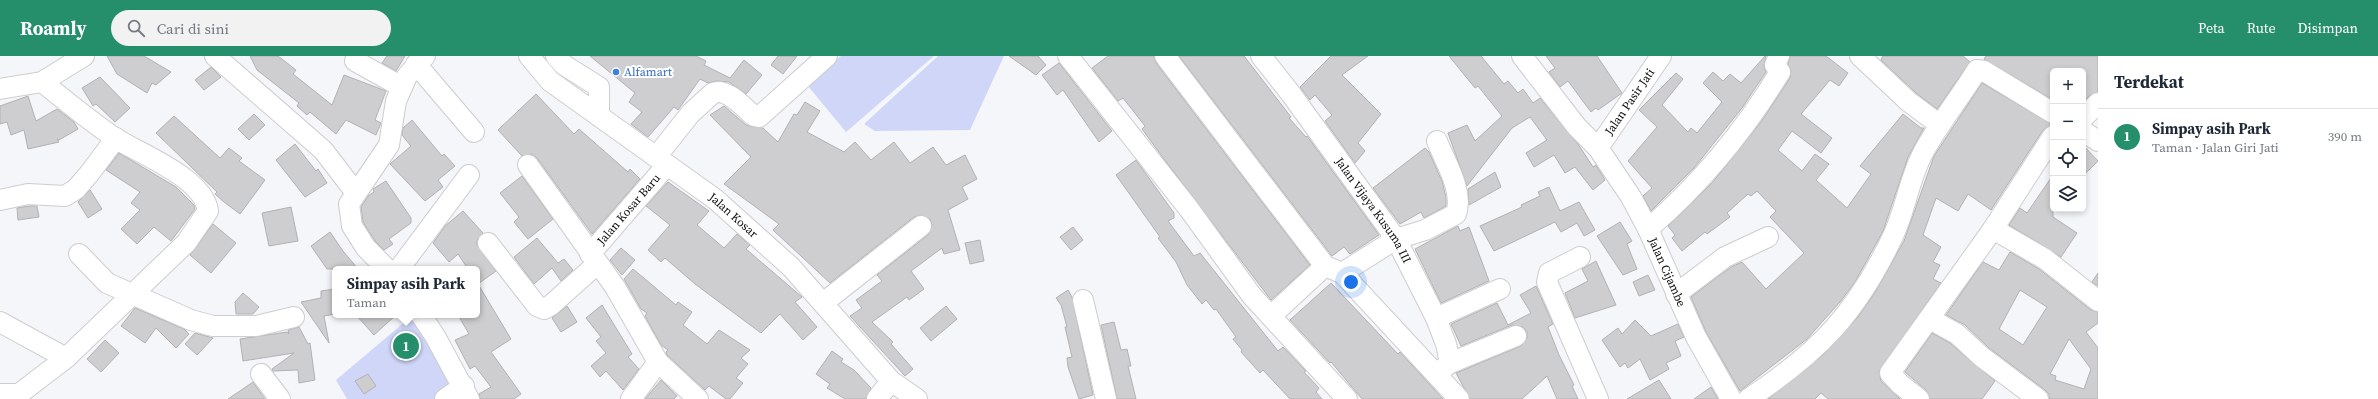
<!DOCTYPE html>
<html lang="id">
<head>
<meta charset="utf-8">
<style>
	body { margin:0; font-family:"Source Serif 4",serif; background:#f2f2f3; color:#1f2937 }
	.controls { position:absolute; right:12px; top:12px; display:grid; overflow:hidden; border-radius:6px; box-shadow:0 2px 6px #0003 }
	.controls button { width:36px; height:36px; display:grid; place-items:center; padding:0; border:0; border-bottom:1px solid #e0e1e3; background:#fff; color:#1f2937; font:20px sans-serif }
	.you { position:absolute; left:1351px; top:226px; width:14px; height:14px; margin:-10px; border:3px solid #fff; border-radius:50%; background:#1a73e8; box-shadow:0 0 0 6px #1a73e833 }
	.badge { display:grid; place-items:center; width:26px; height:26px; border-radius:50%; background:#258f6c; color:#fff; font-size:13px; font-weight:700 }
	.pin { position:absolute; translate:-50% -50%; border:2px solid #fff; box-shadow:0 1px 4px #0006 }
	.popup { position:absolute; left:332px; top:210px; width:148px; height:52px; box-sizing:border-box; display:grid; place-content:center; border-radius:6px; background:#fff; filter:drop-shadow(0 1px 3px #0005); font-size:13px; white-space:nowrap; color:#747a83 }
	.popup b { font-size:15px; color:#1f2937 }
	.popup::after { content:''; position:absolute; left:50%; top:100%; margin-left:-8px; border:8px solid transparent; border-top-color:#fff }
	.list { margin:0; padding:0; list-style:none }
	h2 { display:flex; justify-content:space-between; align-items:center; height:52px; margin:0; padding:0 16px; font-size:17px }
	h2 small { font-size:13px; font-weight:400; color:#747a83 }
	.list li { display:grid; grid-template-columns:26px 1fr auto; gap:12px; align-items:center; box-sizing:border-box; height:56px; padding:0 16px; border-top:1px solid #e0e1e3 }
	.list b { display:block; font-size:15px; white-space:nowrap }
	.list p { margin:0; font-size:13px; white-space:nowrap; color:#747a83 }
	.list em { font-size:13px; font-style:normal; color:#747a83 }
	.icon { flex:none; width:22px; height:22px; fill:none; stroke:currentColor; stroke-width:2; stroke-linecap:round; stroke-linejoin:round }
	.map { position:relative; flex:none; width:2098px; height:343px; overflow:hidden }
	header { display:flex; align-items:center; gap:24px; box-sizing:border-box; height:56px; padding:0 20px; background:#258f6c; color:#fff }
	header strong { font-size:19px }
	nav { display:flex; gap:22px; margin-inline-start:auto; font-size:14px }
	.search { width:280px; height:36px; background:#f2f2f3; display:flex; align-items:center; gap:10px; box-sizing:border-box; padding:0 14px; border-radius:22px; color:#747a83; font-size:15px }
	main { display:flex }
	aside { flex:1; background:#fff }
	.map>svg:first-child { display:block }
	.green { fill:#cfd6f8 }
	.building { fill:#cecdcf; stroke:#b2b1b3; fill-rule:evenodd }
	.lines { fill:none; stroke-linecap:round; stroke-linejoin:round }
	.minor-casing { stroke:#cdcdd0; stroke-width:22 }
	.minor { stroke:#fff; stroke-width:20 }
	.shop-dot { fill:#3f7fe0; stroke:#fff; stroke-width:1.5 }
	.labels { text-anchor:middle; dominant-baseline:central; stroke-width:4; stroke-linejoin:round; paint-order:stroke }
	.shop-label { font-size:12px; fill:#366cbe; stroke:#fff; text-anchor:start }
	.street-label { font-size:12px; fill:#0d0d0e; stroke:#fff }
</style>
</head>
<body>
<header>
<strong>Roamly</strong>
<div class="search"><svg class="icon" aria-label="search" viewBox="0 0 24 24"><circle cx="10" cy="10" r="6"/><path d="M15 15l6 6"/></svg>Cari di sini</div>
<nav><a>Peta</a><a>Rute</a><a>Disimpan</a></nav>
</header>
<main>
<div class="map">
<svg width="2098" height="343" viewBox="0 0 2098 343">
	<rect width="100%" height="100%" fill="#f5f6f9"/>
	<path class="green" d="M841,0H934L846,76L808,30Z
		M938,0H1004L970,74L875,75L864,68Z
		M413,259L462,331L448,343H347L336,324Z"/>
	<path class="building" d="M107,0H144L171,16L156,29L152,27L147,37L117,18Z
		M250,0H278L296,14L293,18L332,49L344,19L386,35L375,64L381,67L376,79L346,64L336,78L310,56L307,59L297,50L299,47L257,14Z
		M387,0H405L396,15L382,7Z
		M590,0H696L706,5L704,9L730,22L744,4L762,19L746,38L729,26L716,25L708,27L700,23L678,54L674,51L648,81L631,68L642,56L629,46L635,37Z
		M778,0H797L783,18L771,9Z
		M1009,0H1038L1046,9L1036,19Z
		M1108,0H1154L1156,7L1310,209L1271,244L1164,103L1142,73L1145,70L1123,42L1118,45L1092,12Z
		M1179,0H1244L1291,61L1289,62L1306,81L1307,80L1379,179L1350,198L1344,191L1332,200Z
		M1331,0H1368L1342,19L1381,58L1358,87L1365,95L1355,107L1325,65L1332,59L1315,39L1310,44L1300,31Z
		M1449,0H1481L1504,28L1508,25L1518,37L1523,33L1533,47L1540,42L1578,88L1593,111L1596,109L1605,124L1593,134L1575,111L1565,117L1554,99L1534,111L1526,97L1547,84L1530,61L1512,72L1467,130L1448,77L1467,69L1475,85L1502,60L1478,30L1475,32Z
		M1546,0H1597L1622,37L1598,54L1596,52L1591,56L1568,25L1560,31L1549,16L1555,12Z
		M1765,0H1766L1764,10L1766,16L1742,52L1694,112L1651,155L1643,140L1652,132L1628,105L1657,71L1639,54L1676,17L1683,23L1662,49L1688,76L1691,72L1697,77L1722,46L1703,27L1713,16L1723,25L1730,18L1741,27Z
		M1790,0H1826L1848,17L1839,30L1830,24L1801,58L1832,82L1821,97L1792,75L1778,94L1802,115L1815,98L1829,108L1816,124L1847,152L1871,118L1860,110L1903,58L1921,72H1924L1908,101L1883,175L1855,226L1840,246L1807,283L1740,335L1706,276L1691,241L1731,211L1742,206L1766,233L1804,197L1770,161L1776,155L1757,135L1751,140L1748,138L1727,157L1730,161L1707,178L1705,176L1682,195L1672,182L1675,179L1668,170L1712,127L1761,66L1790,22L1791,15L1788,8Z
		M1883,0H1963L1970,6L1937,53L1916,37L1881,4Z
		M1986,0H2098V36L2090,39L2083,46V15H2053V44L1984,3Z
		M1059,7L1112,75L1099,86L1063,34L1057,39L1042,19Z
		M211,11L221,21L204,34L195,24Z
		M100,21L130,52L115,66L96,48L93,50L82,32Z
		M1982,27L2053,69L2043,74L1991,154L1968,138L1958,155L1936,142L1923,179L1941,191L1933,206L1940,209L1933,223L1941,227L1879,315L1881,325L1900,343H1828L1821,337L1815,343H1768L1823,299L1858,261L1874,238L1904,185L1934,100Z
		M536,38L574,78L579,73L628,116L630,113L640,123L592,178L537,102L532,98L522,100L498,74Z
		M28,40L36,65L57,53L74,66L78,73L59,84L57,83L59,86L28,93L24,74L11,79L7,66L0,68V50Z
		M805,46L820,55L807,76L844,96L855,86L871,104L894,86L910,107L933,91L946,109L965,99L977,123L962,131L968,143L948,154L960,194L944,198L942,192L911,215L924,233L909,244L907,241L872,266L893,286L891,288L913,313L905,320L850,260L862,252L856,244L882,225L877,219L928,179L932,169L930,163L920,159L914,161L830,227L773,174L779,168L724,128L751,101L710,59L724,50L746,69L763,72L778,86L794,58L797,59Z
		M254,58L265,69L249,84L238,73Z
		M174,60L220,102L229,92L242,102L239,105L265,124L240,158L224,146L215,138L217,136L156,77Z
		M412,64L442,100L444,98L455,110L438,124L443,131L425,145L390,108L411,90L402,79L403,72Z
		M295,88L316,115L318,113L327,127L305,141L276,104Z
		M2083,89L2098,105L2083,120Z
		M1425,92L1429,96L1442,125L1446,141V150L1424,162L1421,156L1400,168L1373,132Z
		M119,97L176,131L194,149L195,153L171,185L154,171L137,188L121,173L140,154L131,147L140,136L106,114Z
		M1136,104L1174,157V162L1168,165L1194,200L1200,197L1278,295L1283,291L1306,315L1304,316L1319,332L1316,336L1322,343H1290L1263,314L1260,317L1241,296L1242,294L1233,283L1236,281L1216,253L1214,254L1206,244L1202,248L1187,229L1176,206L1158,182L1160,181L1116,119Z
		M1495,116L1501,131L1469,149L1468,133Z
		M2053,119V161L2077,177L2061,201L2009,169L2020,152L2027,157Z
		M522,120L553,163L528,183L514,166L519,161L500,137Z
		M386,125L411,162V167L389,183L393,188L384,194L375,185L363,166L361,151L368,140L374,136L373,133Z
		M668,126L709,155L697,169L724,192L737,178L750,189L746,193L802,241L795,246L817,271L803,284L780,258L761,277L695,228L665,202L661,206L648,194L670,169L646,150Z
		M1549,131L1560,155L1579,146L1595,174L1584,180L1577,167L1561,176L1555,166L1494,195L1480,170L1522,151L1521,149L1540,140L1538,136Z
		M90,134L102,153L88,162L78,146Z
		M29,150H37L39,161L18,164L17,152Z
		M291,151L298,185L269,190L262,157Z
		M463,155L483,177L477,184V189L496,215L478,228L511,283L491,296L521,338L514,343H480L479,338L491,331L475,310L470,313L455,284L469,278L458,259H477V213H468L458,198L449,206L433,187L445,170Z
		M1620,166L1632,185L1627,188L1637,213L1623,219L1597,180Z
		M213,168L236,187L211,217L190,199Z
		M1458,170L1460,175L1469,171L1489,225L1441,247L1415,193Z
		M1073,171L1083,184L1071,194L1060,181Z
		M330,176L343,195L358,213H327L311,190Z
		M537,182L558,207L564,203L573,214L561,225L552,212L534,228L514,201Z
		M980,184L984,205L970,208L965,187Z
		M621,192L635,204L622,219L610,204Z
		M2010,196L2039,213L2091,254L2098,256V267L2086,276L2098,292V343H2049V338L2045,334L1989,292L1965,269L1946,259L1983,206L1999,214ZM2020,234L2047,251L2023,289L1999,273ZM2069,283L2091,313L2084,333L2055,324L2056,320L2050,318Z
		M1596,205L1616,249L1575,262L1565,237L1588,225L1582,213Z
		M633,213L676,249L678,246L692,256L683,269L707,288L719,274L750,294L741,302L748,308L736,322L743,327L730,343H726L709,330L705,334L667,299L666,296L668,294L661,289L645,260L647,257L641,253L624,223Z
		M2098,217V230L2092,226Z
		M1648,219L1655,234L1639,240L1633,226Z
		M1331,227L1398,298L1400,296L1443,343H1362L1331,306L1330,307L1290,264Z
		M1536,230L1553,268L1548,271L1559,299L1574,329L1572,330L1578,343H1557L1547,320L1522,343H1470L1456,317L1521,290L1527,282V276L1523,271L1512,269L1461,290L1451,268L1497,247L1508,269L1531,257L1520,239Z
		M335,233V258L324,260L329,287L301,246L321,242V235Z
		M1068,234L1072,241L1093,339L1079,343L1068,311L1067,302L1072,301L1065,271H1067L1061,249L1056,242Z
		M243,237L259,251L253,258H236L235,246Z
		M602,249L632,298L628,301L639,313L623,334L606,315L600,321L591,310L606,297L596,285L601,281L586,262Z
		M567,250L577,266L561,276L552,262Z
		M946,250L957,263L931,285L920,272Z
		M135,252L184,273L189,278L176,292L156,272L145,287L121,270Z
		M356,259H396L374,279Z
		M1635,264L1651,280L1678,268L1684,281L1675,285L1681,300L1666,307L1669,313L1650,324L1640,303L1628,312L1625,307L1620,311L1602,284L1618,272L1622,278Z
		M1114,266L1121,294L1127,293L1131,310H1128L1136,343H1117L1101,269Z
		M299,271L308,288L310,287L315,324L299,327L298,314L273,315L272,313L294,297L243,305L240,283L287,276L289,278L288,274Z
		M195,277L213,282L197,299L185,288Z
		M1932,277L1950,287L1995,325L1982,343H1930L1926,334L1905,316Z
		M105,284L119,297L101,316L87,303Z
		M832,295L843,303L841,306L854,314L871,332L866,343H845L827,332L830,328L816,318Z
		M368,318L376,330L364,338L355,325Z
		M661,324L677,340L674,343H645Z
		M1659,324L1671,343H1627Z
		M253,326L265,343H228Z
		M1711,331L1718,343H1694Z"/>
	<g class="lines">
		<defs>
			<g id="minor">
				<path d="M215,0L323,94L356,137"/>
				<path id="s1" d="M529,0L550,25L715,143L791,211L891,325L917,343"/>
				<path d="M556,0L564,9L599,31V60"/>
				<path d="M1068,0L1189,153L1252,240L1347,343"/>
				<path d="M1165,0L1325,210L1342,217L1459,343"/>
				<path id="s2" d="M1261,0L1291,38L1396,183L1436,262L1446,288L1450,307L1436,318"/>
				<path id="s3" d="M1522,0L1577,71L1598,92L1631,141L1648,173L1696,281L1731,343"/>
				<path d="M1860,0L1909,46L1940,69"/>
				<path d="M355,5L402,31"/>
				<path d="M416,8L474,76"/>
				<path d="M0,33L42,26L84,0"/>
				<path d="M2083,62L2098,47"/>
				<path d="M2083,75L2098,85"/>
				<path id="s4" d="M1598,92L1661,0"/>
				<path d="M656,101L691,57L713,37C727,31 744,52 754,60L759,61L827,0"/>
				<path d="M528,109L615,231L658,306L698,343"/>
				<path d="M0,144L28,138L65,140L76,133L89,118L116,82"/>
				<path d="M1648,173C1699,129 1745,74 1780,16L1775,9L1779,0"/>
				<path d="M1993,173L2053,80"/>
				<path d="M488,187L537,250L544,253L551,249L597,208"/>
				<path d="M79,198L107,227L191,264L213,270H256L294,261"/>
				<path id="s5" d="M590,198L667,109"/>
				<path d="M1580,201L1549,217L1547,226L1598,343"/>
				<path d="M387,213L366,192L352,170L349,148L389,89L396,45L407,20L425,0"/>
				<path d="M399,213L469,119"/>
				<path d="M1342,217L1396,183L1425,174L1456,158C1464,135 1445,106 1437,85"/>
				<path d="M1676,238L1725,201L1768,181"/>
				<path d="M1083,244L1106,343"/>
				<path d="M823,247L921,170"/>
				<path d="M421,259L435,280L469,343"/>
				<path d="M1271,260L1325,210"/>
				<path d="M1436,262L1500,233"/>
				<path d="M1930,263L1957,278L1982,301L2038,343"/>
				<path d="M0,266L66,302"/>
				<path d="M1450,307L1516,280"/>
				<path d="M261,318L280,343"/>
				<path d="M0,338H19L66,302L186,187L208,155C204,122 140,98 115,82C90,65 66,45 42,26"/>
				<path d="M445,343L464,330"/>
				<path d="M631,343L658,306"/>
				<path d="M877,343L891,325"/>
				<path d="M1748,343C1819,296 1856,258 1893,180C1906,153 1909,122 1924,95C1939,67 1960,42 1977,14L1984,15L2053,57"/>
				<path d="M1919,343L1900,328L1890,317L1993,173L2045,203L2098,245"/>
			</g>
		</defs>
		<use href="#minor" class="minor-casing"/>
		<use href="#minor" class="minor"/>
	</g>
	<circle class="shop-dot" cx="616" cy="16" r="4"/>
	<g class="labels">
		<g class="shop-label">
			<text x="624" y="16">Alfamart</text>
		</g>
		<g class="street-label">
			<text stroke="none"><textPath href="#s4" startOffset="56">Jalan Pasir Jati</textPath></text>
			<text stroke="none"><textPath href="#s5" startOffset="59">Jalan Kosar Baru</textPath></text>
			<text stroke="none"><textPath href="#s2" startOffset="191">Jalan Vijaya Kusuma III</textPath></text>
			<text stroke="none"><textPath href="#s1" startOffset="260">Jalan Kosar</textPath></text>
			<text stroke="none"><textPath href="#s3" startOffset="262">Jalan Cijambe</textPath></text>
		</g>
	</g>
</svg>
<div class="controls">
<button>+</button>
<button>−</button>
<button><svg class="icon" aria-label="locate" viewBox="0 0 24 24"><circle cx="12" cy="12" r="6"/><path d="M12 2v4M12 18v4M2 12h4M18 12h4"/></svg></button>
<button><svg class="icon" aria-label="layers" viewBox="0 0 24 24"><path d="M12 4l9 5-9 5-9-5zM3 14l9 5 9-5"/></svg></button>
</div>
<div class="you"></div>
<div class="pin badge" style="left:406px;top:290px">1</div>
<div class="popup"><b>Simpay asih Park</b>Taman</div>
</div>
<aside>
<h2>Terdekat<small></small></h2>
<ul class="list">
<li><span class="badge">1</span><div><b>Simpay asih Park</b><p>Taman · Jalan Giri Jati</p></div><em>390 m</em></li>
</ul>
</aside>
</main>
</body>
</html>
